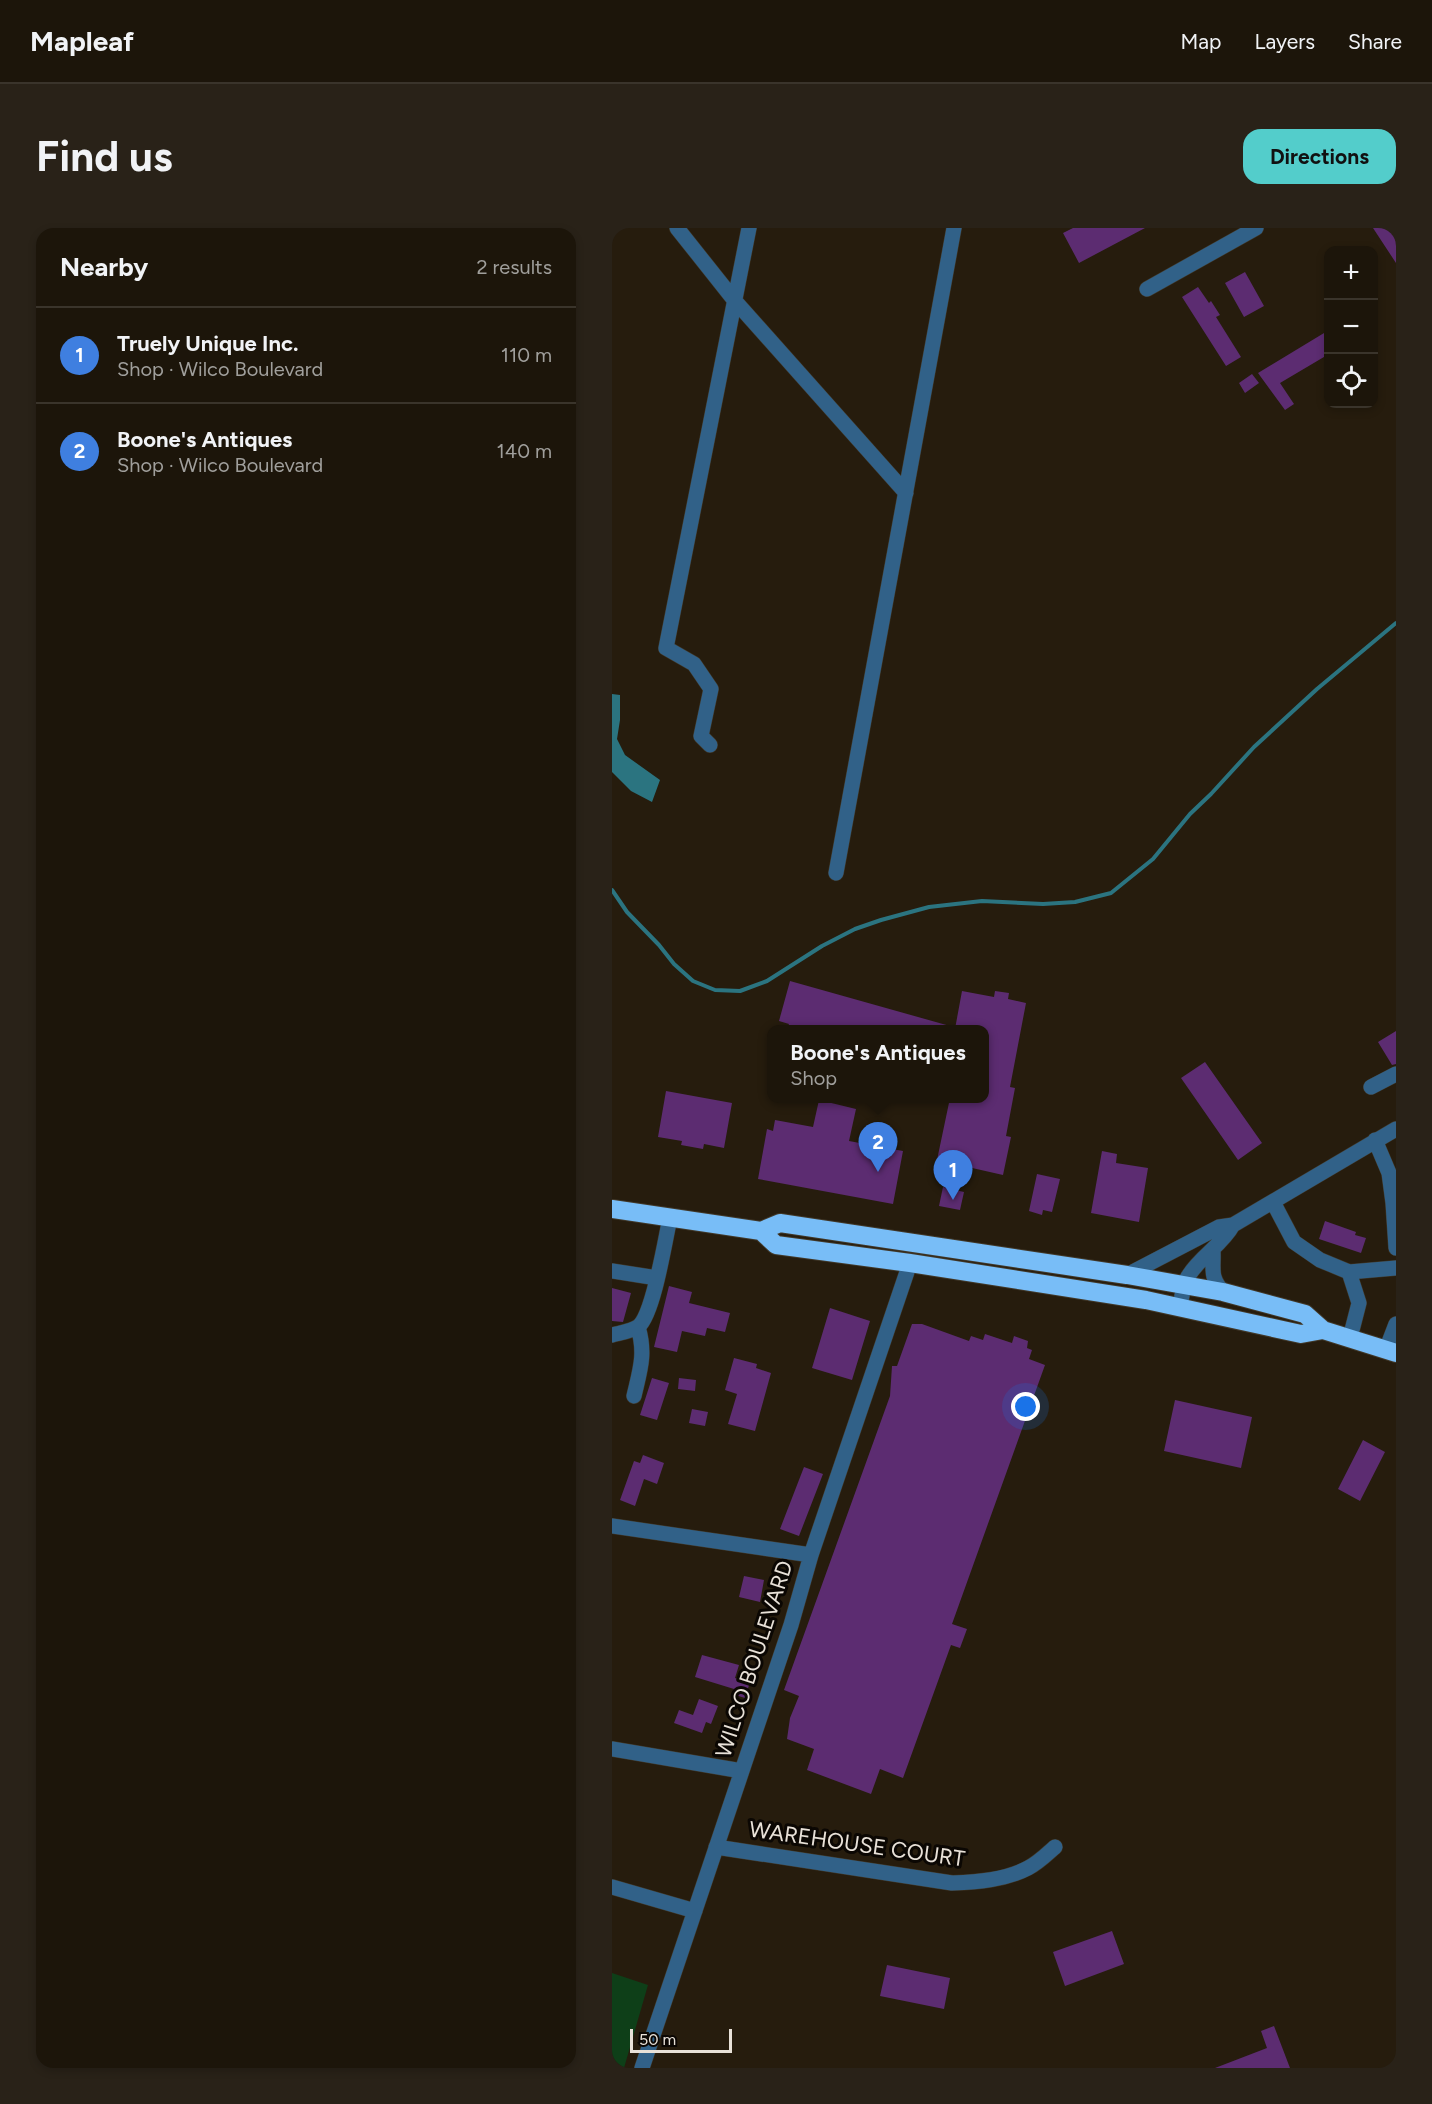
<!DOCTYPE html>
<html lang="en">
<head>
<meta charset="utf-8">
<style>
	body { margin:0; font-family:Figtree,sans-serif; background:#292218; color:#f1f3f6 }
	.controls { position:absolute; right:18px; top:18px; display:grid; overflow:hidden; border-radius:12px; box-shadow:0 3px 9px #0003 }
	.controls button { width:54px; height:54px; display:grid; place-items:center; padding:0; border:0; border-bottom:2px solid #3a342b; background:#1c150a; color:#f1f3f6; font:30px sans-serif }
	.scale { position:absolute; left:18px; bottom:15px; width:102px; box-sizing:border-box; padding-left:6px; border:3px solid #e8e1d8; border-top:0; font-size:16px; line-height:21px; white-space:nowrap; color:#e8e1d8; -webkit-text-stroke:4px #0b0703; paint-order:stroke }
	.you { position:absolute; left:414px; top:1179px; width:21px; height:21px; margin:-15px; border:4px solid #fff; border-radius:50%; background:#1a73e8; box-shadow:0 0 0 9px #1a73e833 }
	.badge { display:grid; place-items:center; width:39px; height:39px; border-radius:50%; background:#53cdcb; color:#fff; font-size:20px; font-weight:700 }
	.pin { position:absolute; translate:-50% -50px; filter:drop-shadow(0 2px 3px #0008) }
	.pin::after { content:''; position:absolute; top:32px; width:21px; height:18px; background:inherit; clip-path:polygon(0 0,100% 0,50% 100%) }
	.popup { position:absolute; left:155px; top:797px; width:222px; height:78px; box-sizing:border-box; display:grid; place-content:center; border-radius:12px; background:#1c150a; filter:drop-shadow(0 2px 4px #0005); font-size:20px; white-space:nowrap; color:#a09f9c }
	.popup b { font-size:22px; color:#f1f3f6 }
	.popup::after { content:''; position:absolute; left:50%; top:100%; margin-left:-12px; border:12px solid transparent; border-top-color:#1c150a }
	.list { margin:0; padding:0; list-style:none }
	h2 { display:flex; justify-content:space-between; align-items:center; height:78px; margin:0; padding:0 24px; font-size:26px }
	h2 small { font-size:20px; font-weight:400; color:#a09f9c }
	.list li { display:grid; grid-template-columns:39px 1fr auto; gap:18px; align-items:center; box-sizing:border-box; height:96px; padding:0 24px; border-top:2px solid #3a342b }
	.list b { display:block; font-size:22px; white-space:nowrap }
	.list p { margin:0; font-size:20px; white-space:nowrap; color:#a09f9c }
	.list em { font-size:20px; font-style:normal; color:#a09f9c }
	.icon { flex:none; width:33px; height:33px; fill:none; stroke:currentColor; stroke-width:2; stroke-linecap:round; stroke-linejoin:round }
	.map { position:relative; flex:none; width:784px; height:1840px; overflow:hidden; border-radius:18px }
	header { display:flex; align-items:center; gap:36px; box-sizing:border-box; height:84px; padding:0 30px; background:#1c150a; border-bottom:2px solid #3a342b }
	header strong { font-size:28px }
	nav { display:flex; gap:33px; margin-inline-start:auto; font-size:21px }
	.intro { display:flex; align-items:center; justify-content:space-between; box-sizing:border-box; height:144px; padding:0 36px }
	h1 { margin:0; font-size:42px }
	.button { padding:15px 27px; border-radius:18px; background:#53cdcb; color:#111; font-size:21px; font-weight:700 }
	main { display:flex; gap:36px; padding:0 36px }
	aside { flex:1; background:#1c150a; border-radius:18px; box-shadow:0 3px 9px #0003 }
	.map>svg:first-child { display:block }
	.green { fill:#0e3f18 }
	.water { fill:#2b7480 }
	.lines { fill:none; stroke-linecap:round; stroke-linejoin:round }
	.stream { stroke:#2b7480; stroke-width:4 }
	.building { fill:#5c2c71 }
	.minor-casing { stroke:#413829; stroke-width:16 }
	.highway-casing { stroke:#413829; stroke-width:20 }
	.minor { stroke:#316188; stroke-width:15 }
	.highway { stroke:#78bdf7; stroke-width:18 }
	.labels { text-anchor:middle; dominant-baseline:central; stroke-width:6; stroke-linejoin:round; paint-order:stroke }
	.street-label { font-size:22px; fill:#e8e1d8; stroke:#0b0703 }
</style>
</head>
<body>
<header>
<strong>Mapleaf</strong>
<nav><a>Map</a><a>Layers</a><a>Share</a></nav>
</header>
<div class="intro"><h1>Find us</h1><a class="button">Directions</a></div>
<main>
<aside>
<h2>Nearby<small>2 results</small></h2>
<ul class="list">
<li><span class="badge" style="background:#3f7fe0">1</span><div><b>Truely Unique Inc.</b><p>Shop · Wilco Boulevard</p></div><em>110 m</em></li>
<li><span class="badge" style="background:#3f7fe0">2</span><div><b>Boone's Antiques</b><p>Shop · Wilco Boulevard</p></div><em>140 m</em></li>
</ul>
</aside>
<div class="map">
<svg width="784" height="1840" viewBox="0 0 784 1840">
	<rect width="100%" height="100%" fill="#261c0d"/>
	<path class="green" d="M0,1745L36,1757L12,1840H0Z"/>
	<path class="water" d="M0,466L8,467V492L5,511L13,527L48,552L40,574L19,563L0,544Z"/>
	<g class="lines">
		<path class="stream" d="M0,662L15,684L47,717L62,736L81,753L103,762L128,763L155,753L210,718L243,701L269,692L317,679L370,673L431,676L463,674L499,665L541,631L578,586L599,566L642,519L705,461L784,395"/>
	</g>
	<path class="building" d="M461,0H533L467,35L451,5Z
		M761,0H784V35Z
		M633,44L652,78L632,89L613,55Z
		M586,59L597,75L599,73L608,87L604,89L629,129L614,138L570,69Z
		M717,102V126L668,155L682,176L673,182L646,145Z
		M640,146L647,155L633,165L627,155Z
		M178,753L338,798L337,801H175L177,796L167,793Z
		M350,763L382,769L383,763L397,765L396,771L414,775L398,859L403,860L394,908L399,909L391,947L325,932L338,870H372V801H343Z
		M784,803V836L780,837L766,814Z
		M593,834L650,915L626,932L569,850Z
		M54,863L120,875L112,920L92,916L91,921L69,917L70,913L46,909Z
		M207,872L244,881L237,913L291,923L281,976L146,951L155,901L161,903L163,892L201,899Z
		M490,923L505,926L504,935L536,940L527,994L479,985Z
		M425,946L448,951L440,984L431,982L430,987L417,983Z
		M331,959L352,964L348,982L327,978Z
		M713,993L744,1004L743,1007L754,1010L749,1025L707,1011Z
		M57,1058L80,1064L77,1075L118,1085L113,1104L95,1100L93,1108L70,1103L65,1124L42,1119Z
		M0,1060L19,1065L11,1094L0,1093Z
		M218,1080L258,1093L240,1152L200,1140Z
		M300,1096H310L357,1113L359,1108L371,1112L373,1106L400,1115L402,1108L416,1113L415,1120L420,1122L417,1131L433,1137L340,1396L355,1401L348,1420L339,1417L291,1550L268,1541L259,1566L195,1542L202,1521L175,1511L178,1490L187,1468L172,1462L278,1168L280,1138H285Z
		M122,1130L145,1136L144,1140L159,1145L143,1203L116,1196L125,1166L113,1162Z
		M40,1150L57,1155L45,1192L28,1187Z
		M67,1150L84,1152L83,1163L66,1161Z
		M563,1172L640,1189L629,1240L552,1223Z
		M80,1181L96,1184L93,1198L77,1195Z
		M751,1212L773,1224L748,1273L726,1261Z
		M31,1227L52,1235L45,1256L32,1251L23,1278L8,1272L22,1233L28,1235Z
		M192,1239L211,1246L187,1308L168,1301Z
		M132,1348L152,1352L148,1374L127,1369Z
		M90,1427L127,1437L123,1450L138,1454L133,1470L120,1466L122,1461L83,1449Z
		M87,1471L106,1478L99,1496L94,1494L90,1505L62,1495L67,1482L81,1487Z
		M500,1703L512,1736L453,1758L441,1724Z
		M275,1737L338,1750L332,1781L268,1768Z
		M662,1798L678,1840H603L655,1820L649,1803Z"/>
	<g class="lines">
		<defs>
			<path id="minor" d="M65,0L123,73L294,265
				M535,61L644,0
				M98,517L89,508L99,461L82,436L54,420L137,0
				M224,645L342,0
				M759,859L784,846
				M763,912L777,945L781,975L784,1020
				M661,974L682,1014L708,1032L737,1044L784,1040
				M601,1022C602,1041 597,1048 611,1064
				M0,1043L45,1050
				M737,1044L747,1075L738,1110
				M515,1047L607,999L621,997L784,901
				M568,1079C570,1069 571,1055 577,1047C589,1028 610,1017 621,997
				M0,1107C7,1105 21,1103 27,1098C42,1084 53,1012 58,990
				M774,1122L784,1096
				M22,1168C28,1142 34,1126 26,1099
				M0,1298L199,1327
				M0,1521L130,1543
				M104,1619L340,1655C366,1654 393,1652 416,1640C426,1635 435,1626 443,1619
				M0,1659L83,1683
				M30,1840L179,1397L199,1327L298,1035"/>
			<path id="highway" d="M0,981L149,1003L168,995L515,1047L611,1064L693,1086L711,1102L784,1125
				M149,1003L164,1017L298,1035L534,1072L689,1106L711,1102"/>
		</defs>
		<use href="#minor" class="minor-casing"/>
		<use href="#highway" class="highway-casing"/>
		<use href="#minor" class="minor"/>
		<use href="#highway" class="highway"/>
	</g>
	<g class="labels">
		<g class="street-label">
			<text transform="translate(142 1431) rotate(-72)">WILCO BOULEVARD</text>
			<text transform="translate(245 1616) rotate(8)">WAREHOUSE COURT</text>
		</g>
	</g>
</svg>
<div class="controls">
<button>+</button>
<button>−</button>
<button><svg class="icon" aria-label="locate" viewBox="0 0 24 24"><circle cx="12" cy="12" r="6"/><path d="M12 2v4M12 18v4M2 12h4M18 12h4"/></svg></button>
</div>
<div class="scale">50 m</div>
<div class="you"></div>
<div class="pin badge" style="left:341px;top:972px;background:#3f7fe0">1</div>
<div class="pin badge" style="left:266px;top:944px;background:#3f7fe0">2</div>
<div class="popup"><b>Boone's Antiques</b>Shop</div>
</div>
</main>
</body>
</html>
